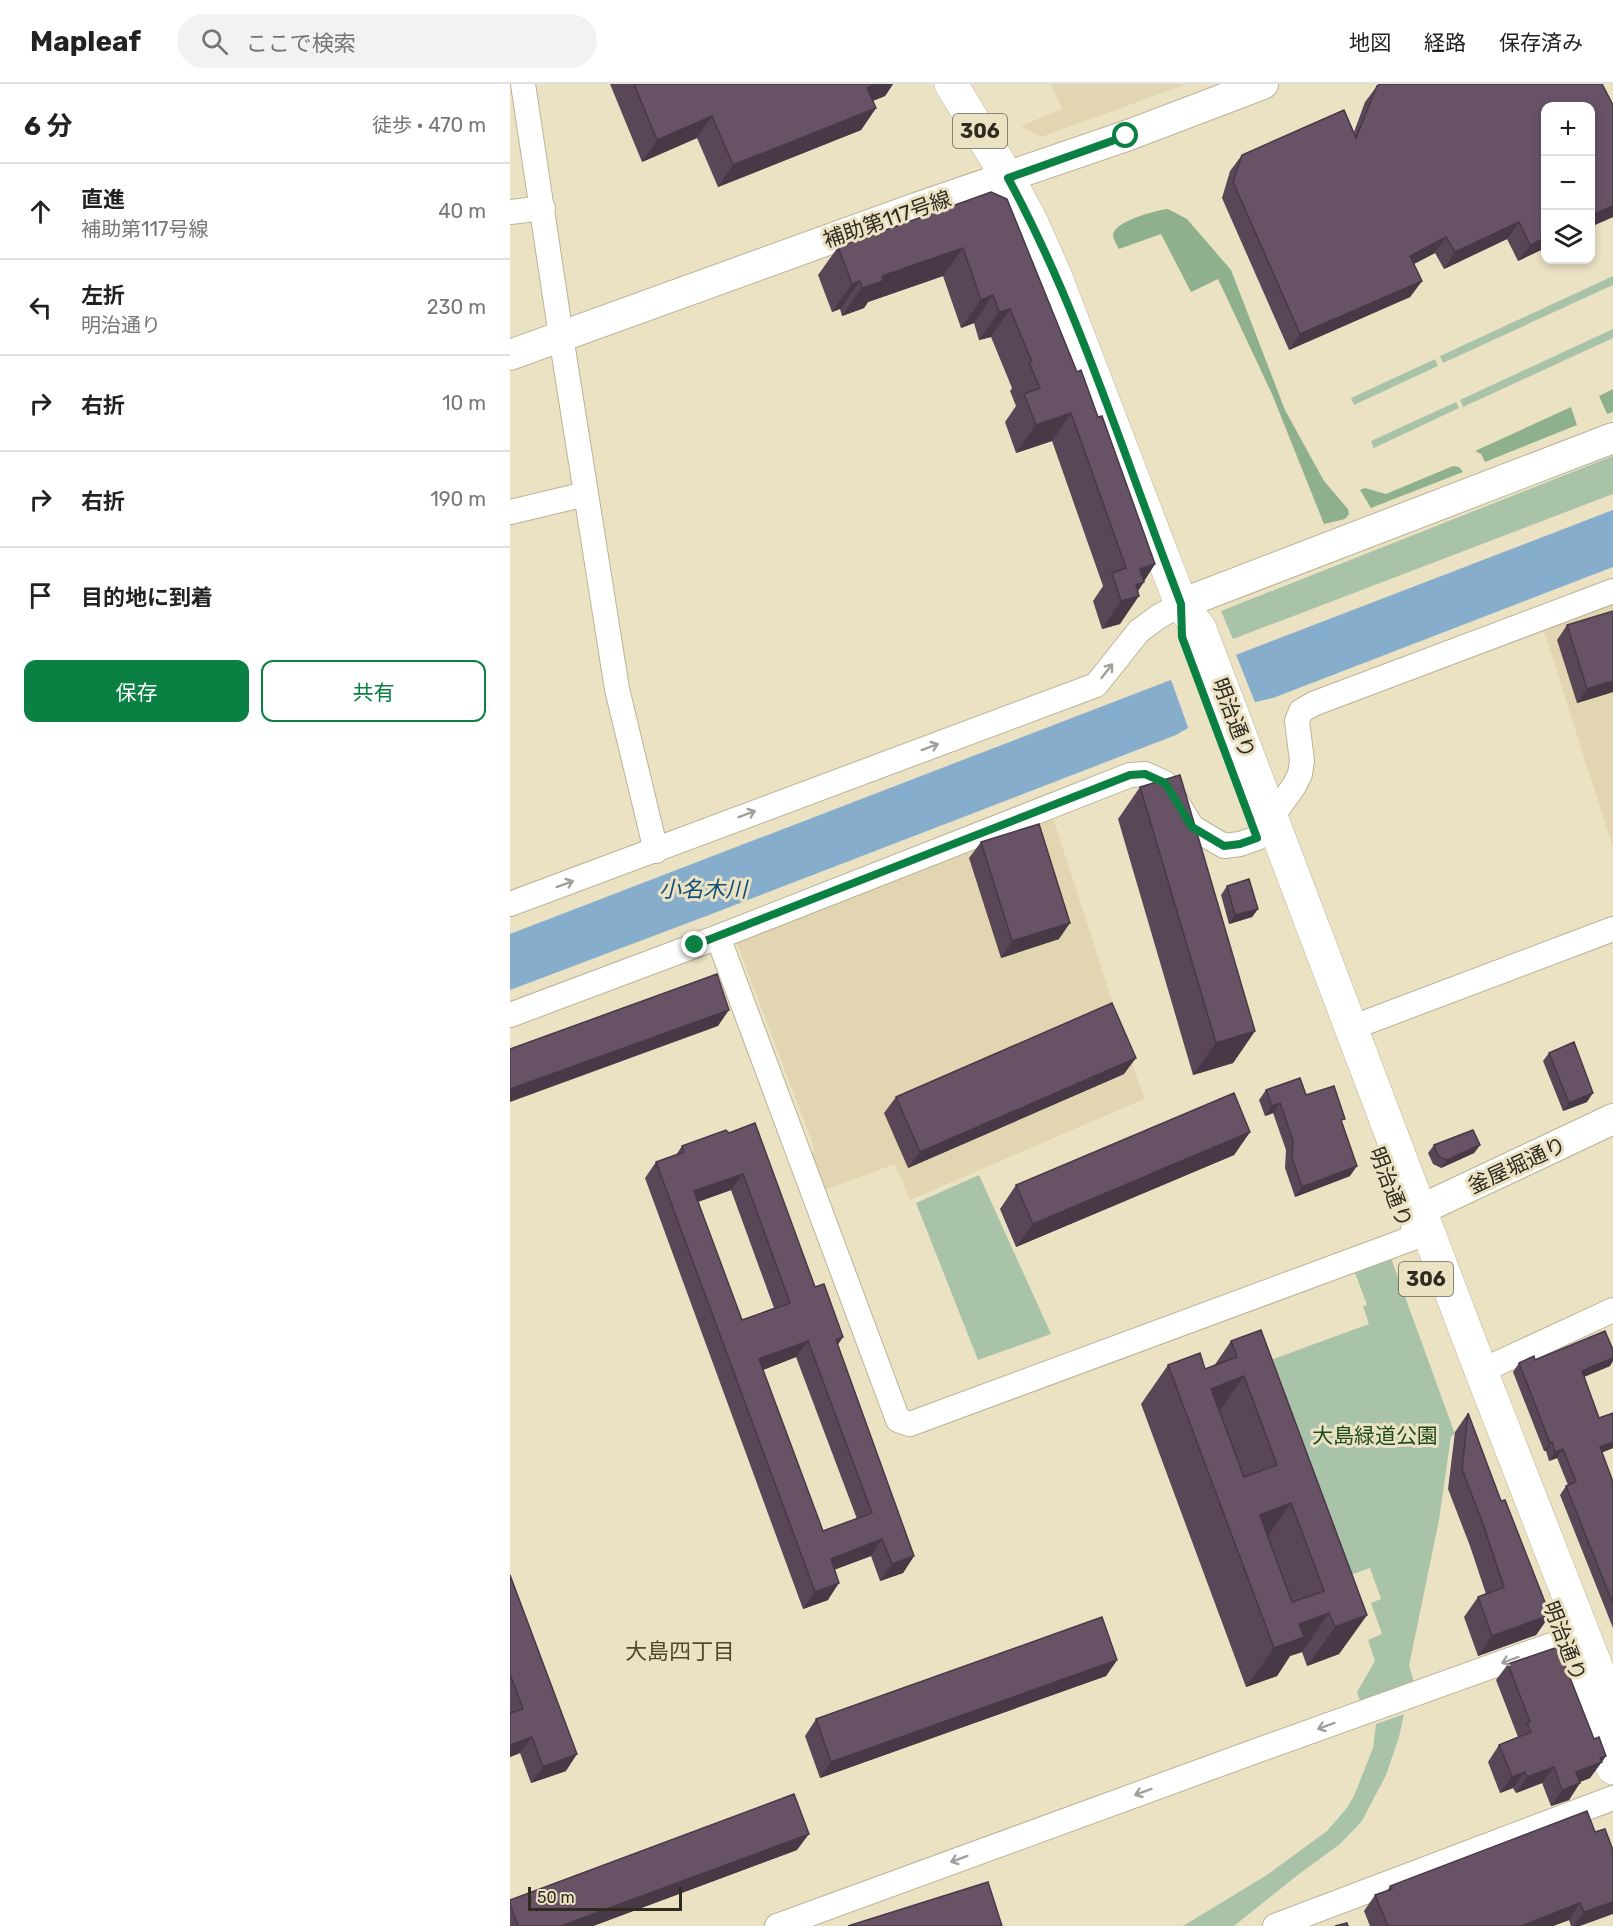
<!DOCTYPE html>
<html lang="ja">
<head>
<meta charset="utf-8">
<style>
	body { margin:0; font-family:Rubik,"Noto Sans JP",sans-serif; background:#f2f2f2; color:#222 }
	.controls { position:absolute; right:18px; top:18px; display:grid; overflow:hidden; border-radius:12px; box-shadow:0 3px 9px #0003 }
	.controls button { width:54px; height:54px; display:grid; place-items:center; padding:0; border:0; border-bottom:2px solid #e0e0e0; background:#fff; color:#222; font:30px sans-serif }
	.scale { position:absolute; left:18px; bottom:15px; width:154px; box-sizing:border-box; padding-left:6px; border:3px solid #2f2b20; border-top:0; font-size:16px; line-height:21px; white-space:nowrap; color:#2f2b20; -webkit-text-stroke:4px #ebe2c4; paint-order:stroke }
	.stop { position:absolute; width:18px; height:18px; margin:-14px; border:4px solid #0b8043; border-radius:50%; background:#fff }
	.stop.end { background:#0b8043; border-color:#fff; box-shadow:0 2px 6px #0008 }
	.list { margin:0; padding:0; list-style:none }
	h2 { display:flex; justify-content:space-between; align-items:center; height:78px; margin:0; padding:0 24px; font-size:26px }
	h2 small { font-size:20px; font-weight:400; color:#767676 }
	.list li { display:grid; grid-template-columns:39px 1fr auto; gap:18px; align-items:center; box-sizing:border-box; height:96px; padding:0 24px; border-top:2px solid #e0e0e0 }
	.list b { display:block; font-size:22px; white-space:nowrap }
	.list p { margin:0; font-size:20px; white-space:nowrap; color:#767676 }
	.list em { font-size:20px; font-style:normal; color:#767676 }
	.actions { display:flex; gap:12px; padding:18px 24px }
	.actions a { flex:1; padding:14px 0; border:2px solid #0b8043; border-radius:12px; text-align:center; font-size:21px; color:#0b8043 }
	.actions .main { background:#0b8043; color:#fff }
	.icon { flex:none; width:33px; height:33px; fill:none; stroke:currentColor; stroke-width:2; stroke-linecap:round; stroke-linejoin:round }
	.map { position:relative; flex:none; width:1103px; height:1842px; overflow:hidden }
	header { display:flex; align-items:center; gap:36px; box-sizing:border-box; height:84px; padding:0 30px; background:#fff; border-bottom:2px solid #e0e0e0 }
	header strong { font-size:28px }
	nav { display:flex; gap:33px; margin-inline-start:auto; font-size:21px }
	.search { width:420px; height:54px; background:#f2f2f2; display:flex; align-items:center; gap:15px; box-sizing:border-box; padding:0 21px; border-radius:33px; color:#767676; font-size:22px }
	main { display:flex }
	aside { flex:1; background:#fff }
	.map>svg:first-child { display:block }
	.built { fill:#e1d6b1 }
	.green { fill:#a9c3a8 }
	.forest { fill:#8eb08d }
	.water { fill:#87adcc }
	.pier { fill:#ebe2c4 }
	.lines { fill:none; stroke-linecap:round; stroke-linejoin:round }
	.minor-casing { stroke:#bbb396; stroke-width:26 }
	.tertiary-casing { stroke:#bbb396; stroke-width:32 }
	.primary-casing { stroke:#bbb396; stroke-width:34 }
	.minor { stroke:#fff; stroke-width:24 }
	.tertiary { stroke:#fff; stroke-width:30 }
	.primary { stroke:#fff; stroke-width:33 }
	.wall { fill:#594758; fill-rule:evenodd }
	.shaded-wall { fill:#483947 }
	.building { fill:#675266; stroke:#483947; stroke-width:1.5; fill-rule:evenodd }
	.oneway { stroke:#a1a09b }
	.route { stroke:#0b8043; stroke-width:8 }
	.labels { text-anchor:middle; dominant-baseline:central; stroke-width:6; stroke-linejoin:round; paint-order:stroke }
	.shield { fill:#ebe2c4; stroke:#676251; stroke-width:1.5 }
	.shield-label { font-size:20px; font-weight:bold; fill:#2f2b20 }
	.street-label { font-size:21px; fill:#2f2b20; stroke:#ebe2c4 }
	.park-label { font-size:21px; fill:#1d4d1f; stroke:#ebe2c4 }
	.water-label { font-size:22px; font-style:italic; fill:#125079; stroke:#ebe2c4 }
	.neighbourhood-label { font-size:22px; fill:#51492f; stroke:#ebe2c4 }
</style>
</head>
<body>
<header>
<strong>Mapleaf</strong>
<div class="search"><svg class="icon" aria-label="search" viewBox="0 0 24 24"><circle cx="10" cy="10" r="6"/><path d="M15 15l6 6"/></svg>ここで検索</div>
<nav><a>地図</a><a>経路</a><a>保存済み</a></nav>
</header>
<main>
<aside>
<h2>6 分<small>徒歩 · 470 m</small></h2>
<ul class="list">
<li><svg class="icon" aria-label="ahead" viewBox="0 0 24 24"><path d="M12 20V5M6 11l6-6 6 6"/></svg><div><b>直進</b><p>補助第117号線</p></div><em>40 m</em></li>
<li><svg class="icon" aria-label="left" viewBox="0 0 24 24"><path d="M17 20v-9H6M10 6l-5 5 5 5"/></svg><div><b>左折</b><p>明治通り</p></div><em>230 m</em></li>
<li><svg class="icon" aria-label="right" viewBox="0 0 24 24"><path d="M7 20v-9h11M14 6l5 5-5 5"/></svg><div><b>右折</b></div><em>10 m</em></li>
<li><svg class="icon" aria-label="right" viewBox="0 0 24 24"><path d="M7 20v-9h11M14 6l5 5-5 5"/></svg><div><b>右折</b></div><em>190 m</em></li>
<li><svg class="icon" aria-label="arrive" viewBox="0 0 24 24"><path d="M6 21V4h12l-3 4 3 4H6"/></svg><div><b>目的地に到着</b></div></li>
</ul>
<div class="actions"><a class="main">保存</a><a>共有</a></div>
</aside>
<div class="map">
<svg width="1103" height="1842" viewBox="0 0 1103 1842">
	<rect width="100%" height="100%" fill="#ebe2c4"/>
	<path class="built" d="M541,0H677L531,53L511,42L552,25Z
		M1103,517V764L1033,544Z
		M543,734L634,1015L400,1116L385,1080L317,1105L313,1103L302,1071L304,1063L226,857Z"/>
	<path class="green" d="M1103,192V201L933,279L930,272Z
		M1103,245V254L953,323L950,316Z
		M925,275L928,282L844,321L841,314Z
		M946,318L949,324L864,364L861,357Z
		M1103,372V410L723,555L711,527Z
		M469,1091L541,1250L468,1276L406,1119Z
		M881,1174L945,1350L941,1352L929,1436L899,1582L905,1601L851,1620L847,1608L865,1577L858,1556L872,1550L861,1519L871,1515L860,1484L835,1493L758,1277L859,1240L853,1222L857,1221L844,1186Z
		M894,1630L889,1653L876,1691L852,1737L830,1760L789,1790L724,1842H673L757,1791L817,1747L836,1725L844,1712L863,1664L866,1640Z"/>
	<path class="forest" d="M658,125L677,135L721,186L775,326L814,397L838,425L839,430L835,435L814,440L762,310L708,195L681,208L651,150L609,165C607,161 603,155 603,151C604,137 647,126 658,125Z
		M1103,305V328L1097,330L1089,312Z
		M1061,323L1067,341L975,378L971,370L965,367Z
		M943,382L949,383L953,388L861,424L850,406L855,404L876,410Z"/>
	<path class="water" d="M1103,426V483L763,614C732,620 693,634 666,651L199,831L0,906V850Z"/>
	<path class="pier" d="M725,568L746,621L679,646L660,593Z"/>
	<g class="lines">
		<defs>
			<path id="minor" d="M13,0L51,252L107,605L146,767
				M0,128L33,124
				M0,428L76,410
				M0,820L586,601L629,547L648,533L671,520
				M208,853L388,1336L400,1340L900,1155L910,1126
				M0,931L208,853L620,691L635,690L655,699L682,743L714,762L730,760L747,754L784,702L790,690L792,677L787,637L791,627L803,620L1103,507
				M841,944L1103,845
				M971,1287L1103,1226
				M267,1842L735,1671L1055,1556L1066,1529
				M765,1842L1103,1714"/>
			<path id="tertiary" d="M0,271L403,125L616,52L753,0
				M671,520L1103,354
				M910,1126L1103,1035"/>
			<path id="primary" d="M441,0L498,94L522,139L545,191L671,520L690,545L971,1287L1103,1626
				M1072,1603L1103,1684"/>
		</defs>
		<use href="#minor" class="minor-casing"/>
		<use href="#tertiary" class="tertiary-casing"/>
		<use href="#primary" class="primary-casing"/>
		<use href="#minor" class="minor"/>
		<use href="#tertiary" class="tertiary"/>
		<use href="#primary" class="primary"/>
	</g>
	<path class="wall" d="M100,0H383L375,12L363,17L366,24L351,46L208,103L187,54L132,78Z
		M870,0H1092L1103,21V133L1080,143V22H1035V164L1008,177L997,155L934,185L925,169L904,180L912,197L900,213L779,266L712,114L720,87L732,71L834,26L844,48L855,18L867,2Z
		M481,108L567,288L588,333L645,480L634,497V498L628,507L610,540L592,545L583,517L593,502L542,357L506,369L495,338L506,322L500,307L502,304L481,253L469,256L464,239L451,244L433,192L358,218L354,224L332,232L330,225L322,228L308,191L328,163Z
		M1057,541L1103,608L1067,619L1047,556Z
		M630,703L745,947L723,979L683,991L608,735Z
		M471,758L549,855L491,874L459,774Z
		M717,802L748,825L742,833L719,840L711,811Z
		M1039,969L1077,1018L1053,1027L1033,977Z
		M614,990L398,1084L374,1029L386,1013Z
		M756,1006L796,1011L832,1039L840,1092L785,1113L775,1084L776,1066L763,1029L755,1032L749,1016Z
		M216,1046L305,1203L328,1261L404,1472L393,1489L370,1497L361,1472L324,1486L318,1516L293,1525L135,1094L146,1078L166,1071L172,1062ZM221,1106L264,1224L232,1236L188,1118ZM286,1273L347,1435L313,1447L253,1286Z
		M740,1048L724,1071L506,1163L490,1125L506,1101Z
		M924,1061H970L964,1069L931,1084L923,1080L918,1069Z
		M721,1257L857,1531L829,1570L797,1582L792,1568L780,1572L767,1592L736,1603L631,1320L658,1281L695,1285L704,1282Z
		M1025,1276L1100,1282L1074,1293L1089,1334L1103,1364L1092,1368L1103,1398V1544L1050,1411L1056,1402L1058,1401L1047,1374L1039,1377L1036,1367H1034L1003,1288L1009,1279Z
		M958,1329L991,1417L1040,1531L1026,1551L968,1572L954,1533L968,1513L976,1510L960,1462L938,1405L945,1348Z
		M0,1491L56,1687L21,1699L10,1669L0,1673Z
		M607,1576L596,1592L310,1694L295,1652L306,1635Z
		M998,1580L1084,1655L1096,1672L1080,1694L1070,1698L1059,1716L1041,1722L1032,1699L1006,1709L1003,1704L990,1709L978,1678L989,1661L1008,1653L986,1596Z
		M1085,1748L1103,1766L1070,1842H1061L1059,1836L1043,1842H860L854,1827L865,1811L877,1807L880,1802Z
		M287,1766L83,1842H0V1816Z"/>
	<path class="shaded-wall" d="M366,0H383L375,12L341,25L357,4Z
		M366,24L351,46L208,103L223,81Z
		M202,32L187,54L132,78L147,56Z
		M1103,122V133L1080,143V132Z
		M1009,138L997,155L934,185L945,168Z
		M936,153L925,169L888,188L900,172Z
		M1035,154V164L1008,177L1020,161Z
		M453,164L433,192L358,218L354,224L332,232L352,204L372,192Z
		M350,197L330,225L322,228L342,200Z
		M912,197L900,213L779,266L790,250Z
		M483,211L464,239L451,244L471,216Z
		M500,225L481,253L469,256L489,228Z
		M561,329L542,357L506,369L526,341Z
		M645,480L624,513L629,512L610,540L592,545L611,517L630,485Z
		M1103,597V608L1067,619L1077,605Z
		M748,825L742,833L719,840L725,831Z
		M560,839L549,855L491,874L502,857Z
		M219,926L208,942L0,1018V1005Z
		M745,947L723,979L683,991L706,959Z
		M626,974L614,990L398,1084L410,1068Z
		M1083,1009L1077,1018L1053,1027L1059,1019Z
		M770,1019L763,1029L755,1032L762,1022Z
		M740,1048L724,1071L506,1163L523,1140Z
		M970,1061L964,1069L931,1084L937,1076Z
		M847,1082L840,1092L785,1113L792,1103Z
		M233,1090L221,1106L173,1123L184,1107Z
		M333,1253L322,1270L326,1256Z
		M298,1257L286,1273L237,1292L249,1275Z
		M1103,1274V1277L1100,1282L1066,1296L1072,1287Z
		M734,1292L707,1331L701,1305Z
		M1042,1358L1036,1367H1034L1040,1359Z
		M1103,1358V1364L1084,1372L1090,1363Z
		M1053,1365L1047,1374L1039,1377L1045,1368Z
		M781,1419L754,1458L750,1431Z
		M372,1455L361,1472L309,1491L321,1475Z
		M404,1472L393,1489L370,1497L382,1480Z
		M329,1499L318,1516L293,1525L305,1508Z
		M819,1529L792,1568L780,1572L767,1592L736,1603L764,1564L789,1540Z
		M857,1531L829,1570L797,1582L825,1543Z
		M1040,1531L1026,1551L968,1572L982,1552Z
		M607,1576L596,1592L310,1694L321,1678Z
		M22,1653L10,1669L0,1673V1661Z
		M67,1670L56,1687L21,1699L33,1683Z
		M1096,1672L1080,1694L1054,1704L1066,1688L1090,1674Z
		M1044,1683L1032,1699L1006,1709L1017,1693Z
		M1015,1688L1003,1704L990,1709L1002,1693Z
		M1070,1699L1059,1716L1041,1722L1052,1706Z
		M299,1750L287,1766L83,1842H51Z
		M1103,1818V1830L1070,1842H1064L1074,1828Z
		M1070,1819L1059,1836L1043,1842H1011Z"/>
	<path class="building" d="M124,0H366L357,4L366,24L223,81L202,32L147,56Z
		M870,0H1092L1103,21V122L1080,132V22H1035V154L1020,161L1009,138L945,168L936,153L900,172L912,197L790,250L723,98L732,71L834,26L846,54L867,2Z
		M481,108L497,115L567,288L571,286L588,333L592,332L645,480L630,485L634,498L626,501L629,512L611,517L602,489L616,484L561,329L526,341L514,310L530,304L519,279L522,278L500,225L489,228L483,211L471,216L453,164L372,192L373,197L352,204L350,197L342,200L328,163Z
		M1103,527V597L1077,605L1057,541Z
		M670,691L745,947L706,959L630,703Z
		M529,740L560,839L502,857L471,758Z
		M739,795L748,825L725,831L717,802Z
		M207,890L219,926L0,1005V965Z
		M602,919L626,974L410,1068L386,1013Z
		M1064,958L1083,1009L1059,1019L1039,969Z
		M790,994L796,1011L824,1002L835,1035L831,1036L847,1082L792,1103L782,1074L783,1056L770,1019L762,1022L756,1006Z
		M724,1009L740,1048L523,1140L506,1101Z
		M245,1039L305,1203L314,1200L333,1253L326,1256L404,1472L382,1480L372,1455L321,1475L329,1499L305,1508L146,1078L174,1068L172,1062L216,1046L219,1049ZM233,1090L280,1219L232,1236L184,1107ZM298,1257L362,1429L313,1447L249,1275Z
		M963,1046L970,1061L937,1076L928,1072L924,1061Z
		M751,1246L857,1531L825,1543L819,1529L789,1540L794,1553L764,1564L658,1281L690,1269L695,1285L727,1273L721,1257ZM734,1292L767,1381L734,1393L701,1305ZM781,1419L814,1507L782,1518L750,1431Z
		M1095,1247L1103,1266V1274L1072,1287L1089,1334L1103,1329V1358L1090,1363L1103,1398V1520L1056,1402L1066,1398L1053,1365L1045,1368L1042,1358L1040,1359L1009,1279L1024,1272L1025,1276Z
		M958,1329L991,1417L995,1416L1040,1531L982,1552L968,1513L994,1503L974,1443L952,1385Z
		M0,1491L67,1670L33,1683L22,1653L0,1661V1629L13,1625L0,1590Z
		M592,1533L607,1576L321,1678L306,1635Z
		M1048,1563L1084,1655L1089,1653L1096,1672L1090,1674L1092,1678L1066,1688L1070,1699L1052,1706L1044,1683L1017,1693L1015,1688L1002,1693L989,1661L1021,1648L1017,1639L1020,1638L998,1580Z
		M284,1710L299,1750L51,1842H8L0,1820V1816Z
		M1077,1727L1085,1748L1095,1745L1103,1766V1818L1074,1828L1070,1819L1011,1842H878L865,1811L882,1805L880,1802Z
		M478,1798L492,1842H338Z
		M837,1839L838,1842H825Z"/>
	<defs><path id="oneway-shaft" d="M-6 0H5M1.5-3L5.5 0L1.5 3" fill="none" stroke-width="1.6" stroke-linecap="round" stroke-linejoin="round" transform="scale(1.5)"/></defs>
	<g class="oneway">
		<use href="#oneway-shaft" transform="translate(597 587) rotate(-52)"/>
		<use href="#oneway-shaft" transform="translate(420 663) rotate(-20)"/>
		<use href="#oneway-shaft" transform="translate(237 730) rotate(-20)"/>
		<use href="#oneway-shaft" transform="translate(55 800) rotate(-20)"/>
		<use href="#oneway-shaft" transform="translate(1000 1576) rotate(160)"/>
		<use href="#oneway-shaft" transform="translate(816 1642) rotate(160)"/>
		<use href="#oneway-shaft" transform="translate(633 1708) rotate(160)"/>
		<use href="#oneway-shaft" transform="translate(449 1775) rotate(160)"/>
	</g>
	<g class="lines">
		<path class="route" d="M185,861L620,691L635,690L655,699L682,743L714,762L730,760L747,754L672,553L671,520L659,488C609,357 565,217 498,94L616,52"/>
	</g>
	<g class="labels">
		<g class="shield">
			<rect x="443" y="30" width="54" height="34" rx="4.5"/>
			<rect x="889" y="1178" width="54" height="34" rx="4.5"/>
		</g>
		<g class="shield-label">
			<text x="470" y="47">306</text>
			<text x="916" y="1195">306</text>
		</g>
		<g class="street-label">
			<text transform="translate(377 135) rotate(-19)">補助第117号線</text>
			<text transform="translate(724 634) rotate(69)">明治通り</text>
			<text transform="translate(1007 1081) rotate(-25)">釜屋堀通り</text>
			<text transform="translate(881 1103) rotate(69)">明治通り</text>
			<text transform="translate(1055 1557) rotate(69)">明治通り</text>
		</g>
		<g class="park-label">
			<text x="865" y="1351">大島緑道公園</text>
		</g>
		<g class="water-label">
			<text x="193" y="805">小名木川</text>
		</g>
		<g class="neighbourhood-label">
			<text x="170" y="1567">大島四丁目</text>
		</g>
	</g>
</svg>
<div class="controls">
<button>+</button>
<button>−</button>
<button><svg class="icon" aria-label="layers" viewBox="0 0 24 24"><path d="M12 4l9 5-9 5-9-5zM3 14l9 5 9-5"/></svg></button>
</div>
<div class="scale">50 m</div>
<div class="stop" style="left:616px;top:52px"></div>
<div class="stop end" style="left:185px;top:861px"></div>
</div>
</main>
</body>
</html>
